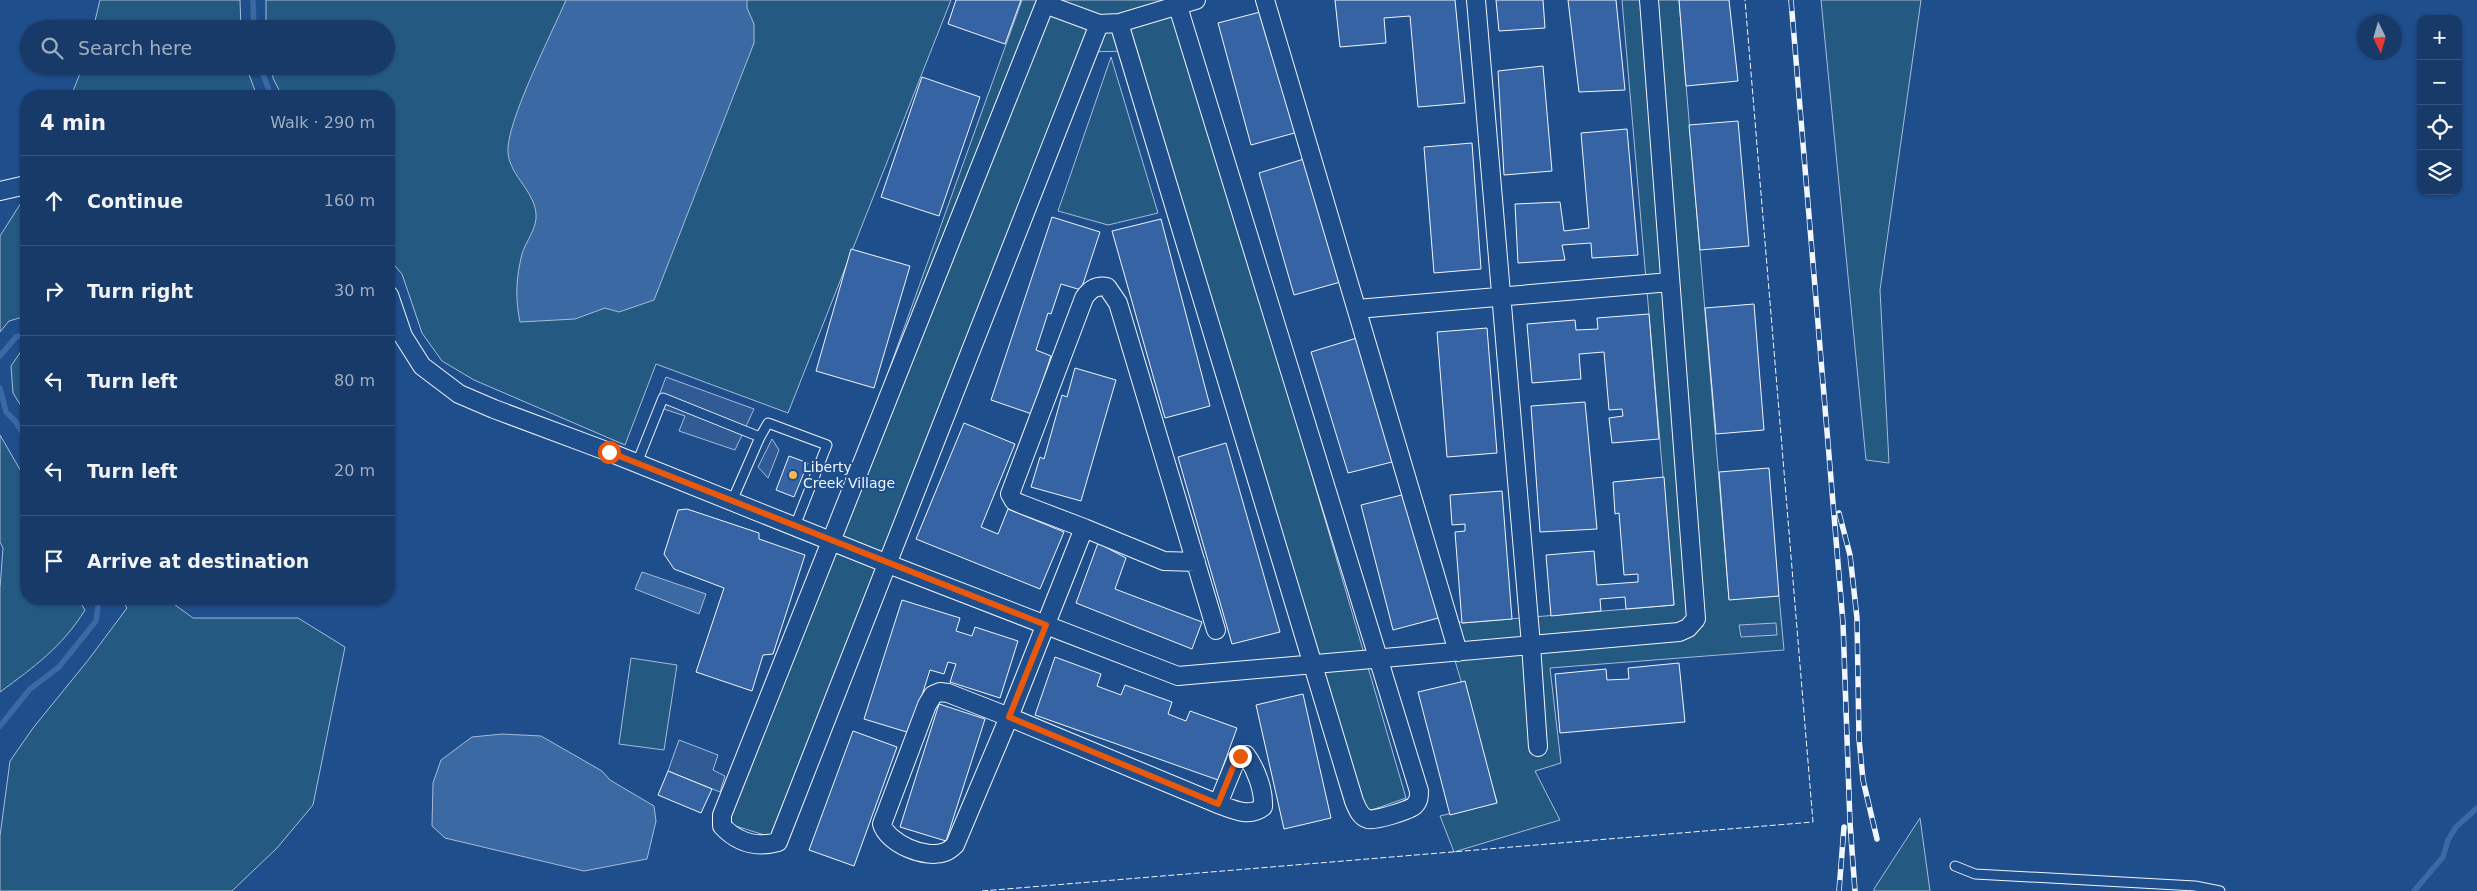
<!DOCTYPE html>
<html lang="en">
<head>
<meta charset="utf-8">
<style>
	body { margin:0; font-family:"DejaVu Sans",sans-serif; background:#20416f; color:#f1f3f6 }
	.controls { position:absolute; right:15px; top:15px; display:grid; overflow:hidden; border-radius:10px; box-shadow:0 1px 4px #0004 }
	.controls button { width:45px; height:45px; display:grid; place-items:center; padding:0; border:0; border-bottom:1px solid #36547d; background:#173a69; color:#f1f3f6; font:25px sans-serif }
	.compass { position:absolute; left:2357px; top:15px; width:45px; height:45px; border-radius:50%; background:#173a69; box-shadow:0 1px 4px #0004; rotate:175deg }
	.stop { position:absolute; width:15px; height:15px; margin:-11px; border:4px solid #ea580c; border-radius:50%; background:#fff }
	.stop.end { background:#ea580c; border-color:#fff; box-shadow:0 1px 5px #0008 }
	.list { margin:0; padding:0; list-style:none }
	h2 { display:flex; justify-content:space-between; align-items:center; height:65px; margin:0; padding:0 20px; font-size:21px }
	h2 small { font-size:16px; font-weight:400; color:#9eadc0 }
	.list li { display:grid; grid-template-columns:32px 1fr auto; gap:15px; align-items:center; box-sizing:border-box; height:90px; padding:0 20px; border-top:1px solid #36547d }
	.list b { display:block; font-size:19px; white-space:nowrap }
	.list em { font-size:16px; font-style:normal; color:#9eadc0 }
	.icon { flex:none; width:28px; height:28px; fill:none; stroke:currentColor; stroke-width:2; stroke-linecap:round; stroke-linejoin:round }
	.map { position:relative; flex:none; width:2477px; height:891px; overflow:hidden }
	.search { position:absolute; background:#173a69; box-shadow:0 1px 4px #0004; left:20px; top:20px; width:375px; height:55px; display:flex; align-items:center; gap:12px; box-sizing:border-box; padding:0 18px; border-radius:28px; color:#9eadc0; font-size:19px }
	.panel { position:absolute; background:#173a69; box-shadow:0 1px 4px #0004; left:20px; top:90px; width:375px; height:515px; border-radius:20px }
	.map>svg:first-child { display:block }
	.green { fill:#245a82; stroke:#a8bbd7 }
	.parking { fill:#305b95; stroke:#a8bbd7 }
	.water { fill:#3b69a3; stroke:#a8bbd7 }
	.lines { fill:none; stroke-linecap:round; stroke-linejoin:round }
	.stream { stroke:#3b69a3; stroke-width:5.5 }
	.building { fill:#3563a3; stroke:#f2f6ff }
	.lane-casing { stroke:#f2f6ff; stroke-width:11 }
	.street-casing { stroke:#f2f6ff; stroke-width:20 }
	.lane { stroke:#1f4e8c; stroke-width:9 }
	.street { stroke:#1f4e8c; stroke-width:18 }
	.rail-casing { stroke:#f2f6ff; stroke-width:5.5 }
	.rail { stroke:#1f4e8c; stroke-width:4; stroke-dasharray:11; stroke-linecap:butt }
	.fence { stroke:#f2f6ff; stroke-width:1; stroke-dasharray:6 2.5; stroke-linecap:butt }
	.route { stroke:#ea580c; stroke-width:6 }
	.poi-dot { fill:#ffb74d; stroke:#1f4e8c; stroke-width:2 }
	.labels { text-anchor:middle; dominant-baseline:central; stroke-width:4; stroke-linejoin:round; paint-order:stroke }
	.poi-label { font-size:14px; fill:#f2f6ff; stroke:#1f4e8c; text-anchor:start }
</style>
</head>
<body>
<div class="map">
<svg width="2477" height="891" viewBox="0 0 2477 891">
	<rect width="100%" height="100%" fill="#1f4e8c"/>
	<path class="green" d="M100,0H240L241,29H93Z
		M266,0H951L788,413L656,364L625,445L474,380L442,361L422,333L402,274L389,259V96H282L273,78L272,66H386V29H266Z
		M1022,0H1174L1406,798L1366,812L1132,51L1082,52L774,838L726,823Z
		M1622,0H1679L1729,599L1779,596L1784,650L1550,668L1561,763L1535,771L1560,820L1454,852L1440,816L1497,802L1442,617L1463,623L1674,605Z
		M1821,0H1921L1880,290L1889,463L1866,460Z
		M1111,57L1158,213L1108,225L1058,211Z
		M83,66H246L257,96H71Z
		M26,195V316L9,321L0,332V236Z
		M26,344V414L13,393L11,366Z
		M0,435L26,480V599H78L85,610C62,647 34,667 0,692V588L3,548L0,542Z
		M121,599H167L193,618H298L345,647L313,805L277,848L232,891H0V836L10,761L33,728L89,659L127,608Z
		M631,658L677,665L664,750L619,744Z
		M1920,818L1930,891H1874V889Z"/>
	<path class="parking" d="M666,377L754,409L735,450L679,431L685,416L655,406Z
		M772,439L779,450L768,478L758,467Z
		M1776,623L1777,635L1741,637L1739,625Z
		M679,740L718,755L713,770L725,776L720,792L668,771Z"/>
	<path class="water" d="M566,0H747V8L754,24V43L654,300L619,312L605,308L575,319L520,322C515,297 516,279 522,254C526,241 534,233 536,219C538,193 510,177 508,153C505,124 553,31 566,0Z
		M642,572L706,594L699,614L635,589Z
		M502,734L541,736L602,771L610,780L654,806L656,821L647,859L584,871L445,838L432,826L433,783L441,760L472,737Z"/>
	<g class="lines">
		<path class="stream" d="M253,0L254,29
			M260,66L271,96
			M0,356L16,337L26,333
			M0,388L6,412L16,422L26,439
			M0,726L30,689L59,667L96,621L99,599
			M2414,891L2443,857L2448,840L2456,827L2477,808"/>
	</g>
	<path class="building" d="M956,0H1021L1005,44L948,24Z
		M1335,0H1455L1465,103L1418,107L1410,16L1384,18L1386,43L1340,47Z
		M1496,0H1543L1545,28L1499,31Z
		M1568,0H1616L1625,90L1579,92Z
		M1679,0H1729L1738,81L1686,86Z
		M1264,11L1298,132L1251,145L1218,23Z
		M1543,66L1552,171L1504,175L1498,71Z
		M922,77L980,97L939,216L881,197Z
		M1738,121L1749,246L1700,250L1689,125Z
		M1627,129L1638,255L1592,258L1591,243L1562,245L1565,260L1518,263L1515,204L1560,202L1564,231L1589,228L1581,133Z
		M1472,143L1481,269L1434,273L1424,147Z
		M1307,158L1344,281L1294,295L1259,173Z
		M1052,217L1100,232L1081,290L1061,284L1051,314L1048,313L1036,350L1051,356L1032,414L991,400Z
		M1161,219L1210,406L1165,418L1112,231Z
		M851,249L910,266L874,388L816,371Z
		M1754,304L1764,430L1716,434L1705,308Z
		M1649,314L1659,439L1612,443L1609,418L1623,416L1622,409L1609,410L1604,352L1579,354L1581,379L1532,383L1527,324L1575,320L1576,330L1598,329L1597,318Z
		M1487,328L1497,453L1447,457L1437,332Z
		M1360,337L1396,461L1348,473L1311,352Z
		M1075,368L1116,380L1081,501L1031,487L1040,457L1044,459L1062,395L1067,397Z
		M1585,402L1597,529L1540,532L1531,406Z
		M964,423L1015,444L981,527L998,534L1008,509L1064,532L1040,589L916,539Z
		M1226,443L1280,632L1232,644L1178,457Z
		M789,456L808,463L794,497L776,490Z
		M1769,468L1779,596L1729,600L1719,472Z
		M1664,477L1674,605L1626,609L1625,597L1600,599L1601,611L1551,616L1546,555L1594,551L1597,585L1638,582V574L1624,575L1619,513L1615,514L1613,482Z
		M1502,491L1512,619L1462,623L1455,532L1465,531V524L1452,525L1450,495Z
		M1410,493L1442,617L1393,630L1361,505Z
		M687,509L759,533V539L805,555L773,654L763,655L752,691L696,672L724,588L674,569L664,554L678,510Z
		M1098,543L1126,558L1115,589L1202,622L1192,649L1076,603Z
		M902,600L960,618L956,631L972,636L975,627L1018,641L1000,698L950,682L956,664L948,662L944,674L930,670L910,733L864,719Z
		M1055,657L1101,674L1097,686L1121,695L1125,685L1172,702L1168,714L1186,721L1190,711L1237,728L1218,780L1035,715Z
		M1679,663L1685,722L1560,733L1555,674L1606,669L1607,680L1629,679L1628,668Z
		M1465,681L1497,803L1450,815L1418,692Z
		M1303,694L1331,818L1284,829L1256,705Z
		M939,704L985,719L946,841L900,827Z
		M853,731L897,747L854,866L809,850Z
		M668,771L712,789L701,813L658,795Z"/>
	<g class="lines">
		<defs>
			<path id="lane" d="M637,463L663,398L760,437L768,423L827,445L795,526
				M732,501L760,437
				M1955,866L1975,874L2195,886L2220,891"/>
			<path id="street" d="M1265,0L1458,652
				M1119,23L1354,801C1357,808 1360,817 1368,819C1375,821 1410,810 1414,806C1419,801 1419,797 1419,791L1176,0
				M1099,24L778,842C756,848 737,842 722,826V815L1045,4L1099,24L1119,23L1196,0
				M0,191L26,185
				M389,295L403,336L422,366L459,394L494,409L609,452L888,564L1178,676L1531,645L1476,0
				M1357,309L1670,282
				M1084,528L1164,561L1196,562
				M1216,630L1118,303L1107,287C1096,285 1090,289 1084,298L1010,494L1014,501L1021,504L1084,528L1009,717L1218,804C1232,809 1249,818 1263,807C1264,790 1256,769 1246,755L1240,756L1236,760L1218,804
				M940,692L948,693L1009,717L955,845C952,848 948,851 945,852C926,860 887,843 882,824L927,705L933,695Z
				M1538,747L1531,645L1679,632L1688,628L1696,619L1649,0"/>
		</defs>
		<use href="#lane" class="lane-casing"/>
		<use href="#street" class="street-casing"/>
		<use href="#lane" class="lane"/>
		<use href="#street" class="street"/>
		<defs>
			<path id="rail" d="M1791,0L1843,623L1850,823L1855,891
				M1839,513L1850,555L1857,618L1859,739L1863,780L1877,839
				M1839,891L1844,827"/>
		</defs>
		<use href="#rail" class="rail-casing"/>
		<use href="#rail" class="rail"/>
		<path class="fence" d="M982,891L1813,822L1745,0"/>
	</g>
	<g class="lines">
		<path class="route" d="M609,452L1046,625L1009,717L1218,804L1236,760L1240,756"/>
	</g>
	<circle class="poi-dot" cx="793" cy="475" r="5"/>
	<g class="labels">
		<g class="poi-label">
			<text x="803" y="467">Liberty<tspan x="803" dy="16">Creek Village</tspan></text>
		</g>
	</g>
</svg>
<div class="controls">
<button>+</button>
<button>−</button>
<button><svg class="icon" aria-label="locate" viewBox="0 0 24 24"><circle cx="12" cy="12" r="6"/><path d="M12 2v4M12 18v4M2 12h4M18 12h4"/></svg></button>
<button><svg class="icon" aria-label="layers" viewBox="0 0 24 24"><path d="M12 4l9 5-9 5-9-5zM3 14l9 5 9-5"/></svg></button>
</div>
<svg class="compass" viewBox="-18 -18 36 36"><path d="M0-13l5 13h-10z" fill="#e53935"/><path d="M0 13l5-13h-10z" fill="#9eadc0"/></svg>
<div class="stop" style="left:609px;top:452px"></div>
<div class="stop end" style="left:1240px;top:756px"></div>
<div class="search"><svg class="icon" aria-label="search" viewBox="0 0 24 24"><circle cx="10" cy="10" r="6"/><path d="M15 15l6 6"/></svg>Search here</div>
<section class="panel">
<h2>4 min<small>Walk · 290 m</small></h2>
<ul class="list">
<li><svg class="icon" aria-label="ahead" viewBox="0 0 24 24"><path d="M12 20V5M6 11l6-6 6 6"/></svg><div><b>Continue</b></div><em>160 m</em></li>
<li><svg class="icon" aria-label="right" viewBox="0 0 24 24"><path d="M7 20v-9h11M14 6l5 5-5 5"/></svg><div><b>Turn right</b></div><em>30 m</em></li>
<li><svg class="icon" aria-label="left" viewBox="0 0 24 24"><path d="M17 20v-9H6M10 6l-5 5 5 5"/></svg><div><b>Turn left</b></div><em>80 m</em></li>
<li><svg class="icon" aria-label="left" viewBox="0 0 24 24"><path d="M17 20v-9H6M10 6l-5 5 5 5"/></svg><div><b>Turn left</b></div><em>20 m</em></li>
<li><svg class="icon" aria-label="arrive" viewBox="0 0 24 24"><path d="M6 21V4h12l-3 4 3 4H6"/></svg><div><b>Arrive at destination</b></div></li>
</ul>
</section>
</div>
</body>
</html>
